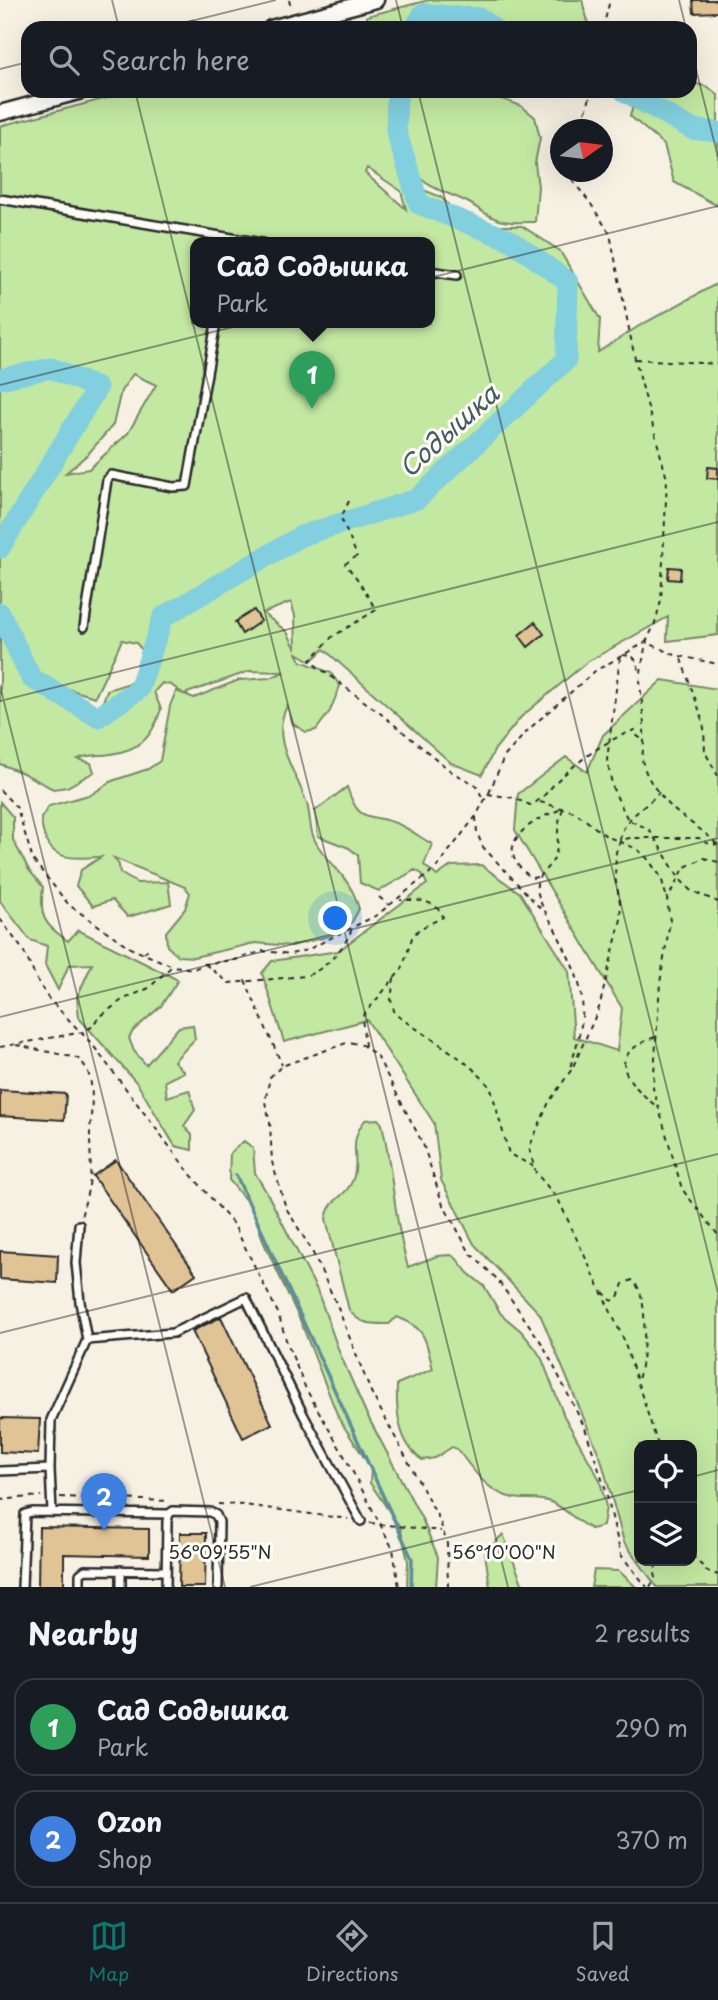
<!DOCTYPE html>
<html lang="en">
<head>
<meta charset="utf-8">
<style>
	body { margin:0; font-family:"Playpen Sans",sans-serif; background:#20242c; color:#f1f3f6 }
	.controls { position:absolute; right:21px; bottom:21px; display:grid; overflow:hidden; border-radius:14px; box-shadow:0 7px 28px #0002 }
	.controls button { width:63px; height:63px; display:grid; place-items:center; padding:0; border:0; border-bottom:2px solid #363941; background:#171b24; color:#f1f3f6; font:35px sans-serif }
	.compass { position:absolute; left:550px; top:119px; width:63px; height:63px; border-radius:50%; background:#171b24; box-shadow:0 7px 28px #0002; rotate:76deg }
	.you { position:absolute; left:336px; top:919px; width:24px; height:24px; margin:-18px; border:5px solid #fff; border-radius:50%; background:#1a73e8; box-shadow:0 0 0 10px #1a73e833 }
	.badge { display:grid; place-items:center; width:46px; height:46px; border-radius:50%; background:#0f766e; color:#fff; font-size:23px; font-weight:700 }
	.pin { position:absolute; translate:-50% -58px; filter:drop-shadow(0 2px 4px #0008) }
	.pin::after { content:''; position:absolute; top:37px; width:24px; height:21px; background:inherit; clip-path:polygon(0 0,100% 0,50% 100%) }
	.popup { position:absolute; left:190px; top:237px; width:245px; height:91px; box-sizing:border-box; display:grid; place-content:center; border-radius:14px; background:#171b24; filter:drop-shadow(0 2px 5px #0005); font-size:23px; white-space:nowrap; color:#9ea1a6 }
	.popup b { font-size:26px; color:#f1f3f6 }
	.popup::after { content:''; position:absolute; left:50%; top:100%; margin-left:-14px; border:14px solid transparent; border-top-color:#171b24 }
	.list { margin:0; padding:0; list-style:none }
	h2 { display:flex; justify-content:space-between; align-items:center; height:91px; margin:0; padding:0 28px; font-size:30px }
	h2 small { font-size:23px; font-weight:400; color:#9ea1a6 }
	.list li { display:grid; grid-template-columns:46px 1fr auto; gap:21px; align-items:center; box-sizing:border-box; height:98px; margin:0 14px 14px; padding:0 14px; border:2px solid #363941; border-radius:21px }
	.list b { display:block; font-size:26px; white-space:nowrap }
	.list p { margin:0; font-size:23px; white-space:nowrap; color:#9ea1a6 }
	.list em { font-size:23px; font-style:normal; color:#9ea1a6 }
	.icon { flex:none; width:38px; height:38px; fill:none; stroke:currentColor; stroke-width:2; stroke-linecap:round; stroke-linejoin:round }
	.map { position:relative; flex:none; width:718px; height:1587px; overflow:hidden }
	.search { position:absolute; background:#171b24; box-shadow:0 7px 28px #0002; left:21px; right:21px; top:21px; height:77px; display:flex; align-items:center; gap:18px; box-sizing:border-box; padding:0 24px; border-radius:21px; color:#9ea1a6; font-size:26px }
	.sheet { height:315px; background:#171b24 }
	nav { display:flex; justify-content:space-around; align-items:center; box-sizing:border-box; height:98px; border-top:2px solid #363941; background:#171b24; font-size:19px; color:#9ea1a6 }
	nav a { display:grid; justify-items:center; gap:4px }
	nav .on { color:#0f766e }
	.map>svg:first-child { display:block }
	.green { fill:#c3e8a2; stroke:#778a66; stroke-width:2; fill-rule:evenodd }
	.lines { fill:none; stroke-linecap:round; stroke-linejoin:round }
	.stream { stroke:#5f8d97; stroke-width:3.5 }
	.river { stroke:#81cfdf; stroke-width:21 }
	.building { fill:#e1c495; stroke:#2b2b2b; stroke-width:2 }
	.service-casing { stroke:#2b2b2b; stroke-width:12 }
	.minor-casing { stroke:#2b2b2b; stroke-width:19 }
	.path { stroke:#2b2b2b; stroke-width:2; stroke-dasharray:5 5; stroke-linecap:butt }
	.service { stroke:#fdfcf7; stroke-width:7 }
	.minor { stroke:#fdfcf7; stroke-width:14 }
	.ticks { fill:none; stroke:#2b2b2b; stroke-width:2; stroke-opacity:0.45 }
	.labels { text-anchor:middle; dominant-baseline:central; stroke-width:6; stroke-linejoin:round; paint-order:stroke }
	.water-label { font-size:26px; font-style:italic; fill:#455c61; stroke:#fdfcf7 }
	.ticks-label { font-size:18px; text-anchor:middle; fill:#2b2b2b; stroke:#fdfcf7; stroke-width:6; stroke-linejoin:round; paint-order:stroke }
</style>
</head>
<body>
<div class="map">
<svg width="718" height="1587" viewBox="0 0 718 1587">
	<rect width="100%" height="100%" fill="#f7f1e3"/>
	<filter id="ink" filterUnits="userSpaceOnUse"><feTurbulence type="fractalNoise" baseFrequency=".0143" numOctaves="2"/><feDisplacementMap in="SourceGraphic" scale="14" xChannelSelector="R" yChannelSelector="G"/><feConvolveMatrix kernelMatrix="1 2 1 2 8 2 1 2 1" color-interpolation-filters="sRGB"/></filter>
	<g filter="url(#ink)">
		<path class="green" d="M429,0H582L588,22L587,28H366L367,16Z
			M193,20L204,26V28H158Z
			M690,82L708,87L718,95V206L674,182L664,145L630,116L638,91H690Z
			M134,91H480L521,106L535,117L540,138L535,163L538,187L535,222C525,222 513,223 503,221C489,218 480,209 469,203C449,192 420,188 411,165L404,182L441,197L456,213L495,226H522L560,251L600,319L598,352L639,326L718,283V635L667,641L668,617L587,662L521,717L495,749L482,775L451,763L324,649L311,661L297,653L301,661L331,673L340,686L330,711L316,730L306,732L293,724L287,706C269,741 297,772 307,804C311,818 309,833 318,846C334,869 352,880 359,909L352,922L332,935L292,946L255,943L194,957L178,956L167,946L166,932L185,909L190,893L185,887L114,858L119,865L120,873L137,883L168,882L171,904L128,917L112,900L93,906L76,886L81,870L101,857C67,859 44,861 41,818L49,806L92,794L112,781L148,769L160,761L170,706L176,691L184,694L171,685L162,683L154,692L161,709C152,738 141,749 111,754C99,756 89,754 78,759L91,763L94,772L67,787L53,789L23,773L0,764V126ZM367,168L401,191L406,209L365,173ZM195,243H429V323H195ZM133,374L156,385L128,433L89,469L66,473L88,454L113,425L121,391ZM291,602L295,616L296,649L287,632L263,613ZM122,640L136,643L145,653L133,682L107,690L98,716L70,700L68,689L95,697ZM250,671L284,672L270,678L239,680L194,698L184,694Z
			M662,680L718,689V1587H657L624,1542L601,1459L540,1314L474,1244L441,1180L434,1123L367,1020L284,1042L262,973L272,961L338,951L427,884L422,874L415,870L379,891L360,883L358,855L349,848L318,836L315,811L347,787C360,827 368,811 398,824C410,829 421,838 432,844L424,865L437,876L451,866L481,865L520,893L569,971L574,1037L617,1051L622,1008L515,830L518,794L566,757L587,772L603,735ZM639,1445H692V1561H639Z
			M0,802L13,817V840L29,870L43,887C40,918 42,922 68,941L78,930L178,980L161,1006L133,1031L129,1038L134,1051L146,1065L179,1027L193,1025L195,1039L174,1061L184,1072L165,1081L167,1097L189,1090L195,1110L184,1126L192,1135V1150L175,1146L137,1083L79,1018L77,997L92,964L69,965L58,990L45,965L47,946L30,940L0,901Z
			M378,1119L382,1124C393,1171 394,1220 408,1267L437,1256L451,1255L456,1258L468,1273L484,1286L501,1314L521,1331L535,1348L542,1359L564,1416L600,1480L606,1507L603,1526L591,1529C577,1522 565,1508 551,1502C538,1498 526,1500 513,1498C486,1492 473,1469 457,1449L452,1447L435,1458L422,1460C398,1443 396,1411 397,1384L433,1369C425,1340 428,1329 397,1317L389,1324C372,1324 360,1325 349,1310L326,1219C330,1196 346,1199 353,1179C361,1156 346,1145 365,1120Z
			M244,1141L253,1148L255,1173L267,1193L317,1290L340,1354L366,1413L423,1521L438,1557L436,1587H407L408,1561L400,1527L370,1483L371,1468L339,1419L300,1320L264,1243L252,1208L229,1180L230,1153Z
			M503,1534L522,1583L529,1587H490L485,1553Z
			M594,1570L619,1571L636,1587H591Z"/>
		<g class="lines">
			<path class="stream" d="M236,1175L412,1559L411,1587"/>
			<path class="river" d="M415,28L423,14L480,18L493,28
				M624,91L692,129L718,132
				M0,379L51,368L97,388L0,548
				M0,613L31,678L98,717L139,689L163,617L301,536L417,499L566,360L568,282L510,240L419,204L396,131L397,91"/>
		</g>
		<path class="building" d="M693,0H718V12L694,13Z
			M708,467L718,468V479L707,478Z
			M669,567L681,568L680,580L668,579Z
			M254,610L261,621L242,634L235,622Z
			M535,622L544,634L528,647L519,635Z
			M0,1090L66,1094L64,1120L0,1116Z
			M116,1160L196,1274L173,1290L93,1176Z
			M0,1251L58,1255L57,1283L0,1279Z
			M221,1317L272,1424L243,1438L192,1331Z
			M0,1418L40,1419L38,1454L0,1452Z
			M39,1527L149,1529V1556L64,1554V1587H38Z
			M180,1533H206L205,1587H179Z"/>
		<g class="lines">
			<defs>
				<path id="service" d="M0,199L262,243
					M429,271L457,275
					M84,627L107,480L111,475L173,487L187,486L216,323
					M87,1340L173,1333L246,1298L304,1416L361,1521
					M50,1469L52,1512
					M0,1471L50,1469L51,1420L87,1340L80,1302L76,1263L79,1225
					M22,1587L25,1514L32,1512L169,1514
					M80,1587V1574L85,1570L166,1571
					M121,1587V1570
					M166,1587L167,1521L169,1514L173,1511L210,1512L216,1515L219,1522L218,1587"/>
				<path id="minor" d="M271,28L376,0
					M0,113L82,91"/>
			</defs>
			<use href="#service" class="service-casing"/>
			<use href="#minor" class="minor-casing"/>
			<path class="path" d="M289,0L291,8
				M603,28L610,0
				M576,130L588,106L591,91
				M566,172L591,204L610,234L635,359L667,479L661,601L654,626L646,642L640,678
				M636,359L718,364
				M349,501L341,518L357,556L345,564L359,581L376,610L332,637L310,661L380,713L452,772L476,785L483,799
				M623,655L632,656L638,663L639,674
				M620,658L607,760L613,789L628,820L649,829L679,878L690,890L718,902
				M681,659L700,712L704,728L705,752L718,776
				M640,680C641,700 645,720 644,740C644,750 640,758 644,767C649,783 661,796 672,808C687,822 705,830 718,846
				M0,790L17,808L33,860L69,905L132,949L173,966L194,969L204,964L235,960L263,951L291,954L307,950L377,915L436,868L476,816L488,794L514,798L530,805C542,801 549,789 558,780C581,759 606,740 635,730L636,735L644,741
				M489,793L504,757L529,729L595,671L646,642L675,655L718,664
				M540,802L575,812L606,836L637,849L647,858L661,877L667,899
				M563,809C555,826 560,843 555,856C551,869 535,873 537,888C539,904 547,914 554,927C586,991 591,1002 569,1071
				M476,817L477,833L483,847L542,910
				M620,840C623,817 645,809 659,792
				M718,862L704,858L685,867L667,899L670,921L660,983L653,1088L682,1189L718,1235
				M537,877L532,878C488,847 528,821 562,809
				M379,897L389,905
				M0,919L23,950L37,980L48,998L92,1044L188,1171L234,1225L278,1313L287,1343L306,1389L346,1459L393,1549L399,1587
				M144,953L149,948
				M205,964L229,983L305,976C324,971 346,947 352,928
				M394,978L391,1000L395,1014C422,1034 474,1062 491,1089L509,1154L533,1166
				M245,980L282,1065
				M655,1037C602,1057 627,1081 658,1108
				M16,1045L77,1058C99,1073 90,1112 90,1136C90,1152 92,1169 89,1185C87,1195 84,1206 81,1217
				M365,1046L362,1017L402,969L412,938L419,929L443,917C436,899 417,900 400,900
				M0,1047L83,1032L93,1026L97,1019L122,1000L149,988L172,966
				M603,1292L612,1301L618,1297L623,1284L632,1280C651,1294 644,1359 638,1380
				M658,1445L623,1338L558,1199L536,1173L529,1148L549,1102L572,1069L599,1008L621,919L620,902L615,877L616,852L620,841L629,838H699L707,843L718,845
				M60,1497L170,1501
				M0,1500L41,1496
				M218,1504L244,1505L348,1519
				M370,1523L441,1531
				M692,1555L707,1571L718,1575
				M448,1587L447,1544L440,1521L371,1392L336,1303L311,1249L286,1208L272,1162L270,1123L265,1102L270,1077L282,1066L349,1042L362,1045L377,1056L423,1144L443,1205L452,1220L470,1253L497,1279L543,1345L585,1428L605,1488L621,1555L647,1587
				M650,1587L655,1578L656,1561"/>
			<use href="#service" class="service"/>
			<use href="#minor" class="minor"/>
		</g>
	</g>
	<path class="ticks" d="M112,0L119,28M396,0L403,28M679,0L686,28M163,28L276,0M690,45L718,157M0,69L28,62M135,91L508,1587M418,91L718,1293M0,385L718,206M0,686L225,1587M0,701L718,522M0,1017L718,838M0,1333L718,1154M692,1477L718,1470M250,1587L639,1490"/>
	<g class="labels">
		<g class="water-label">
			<text transform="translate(448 430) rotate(-42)">Содышка</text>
		</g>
	</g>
	<g class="ticks-label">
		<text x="220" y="1559">56°09'55"N</text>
		<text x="504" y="1559">56°10'00"N</text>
	</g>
</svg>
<div class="controls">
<button><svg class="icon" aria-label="locate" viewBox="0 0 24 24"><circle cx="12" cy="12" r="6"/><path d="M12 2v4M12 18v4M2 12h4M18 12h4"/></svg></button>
<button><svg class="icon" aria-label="layers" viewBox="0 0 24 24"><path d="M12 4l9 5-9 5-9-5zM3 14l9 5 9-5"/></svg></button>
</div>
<svg class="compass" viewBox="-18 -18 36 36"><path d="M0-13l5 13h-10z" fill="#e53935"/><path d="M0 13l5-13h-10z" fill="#9ea1a6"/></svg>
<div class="you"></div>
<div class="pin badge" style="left:312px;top:409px;background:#2e9e5b">1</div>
<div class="popup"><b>Сад Содышка</b>Park</div>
<div class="pin badge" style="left:104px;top:1531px;background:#3f7fe0">2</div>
<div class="search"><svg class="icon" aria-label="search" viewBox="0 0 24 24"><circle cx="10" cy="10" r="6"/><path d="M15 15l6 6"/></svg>Search here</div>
</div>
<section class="sheet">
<h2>Nearby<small>2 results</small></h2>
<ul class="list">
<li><span class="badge" style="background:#2e9e5b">1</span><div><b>Сад Содышка</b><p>Park</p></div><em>290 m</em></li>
<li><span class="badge" style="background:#3f7fe0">2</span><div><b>Ozon</b><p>Shop</p></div><em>370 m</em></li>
</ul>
</section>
<nav>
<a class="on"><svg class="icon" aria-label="map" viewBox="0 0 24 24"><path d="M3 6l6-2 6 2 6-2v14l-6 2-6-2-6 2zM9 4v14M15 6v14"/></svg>Map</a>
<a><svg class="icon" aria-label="directions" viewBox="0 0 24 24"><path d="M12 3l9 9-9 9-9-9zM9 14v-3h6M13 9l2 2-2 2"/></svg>Directions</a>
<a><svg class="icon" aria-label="saved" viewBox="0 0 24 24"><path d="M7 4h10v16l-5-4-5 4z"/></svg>Saved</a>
</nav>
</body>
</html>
